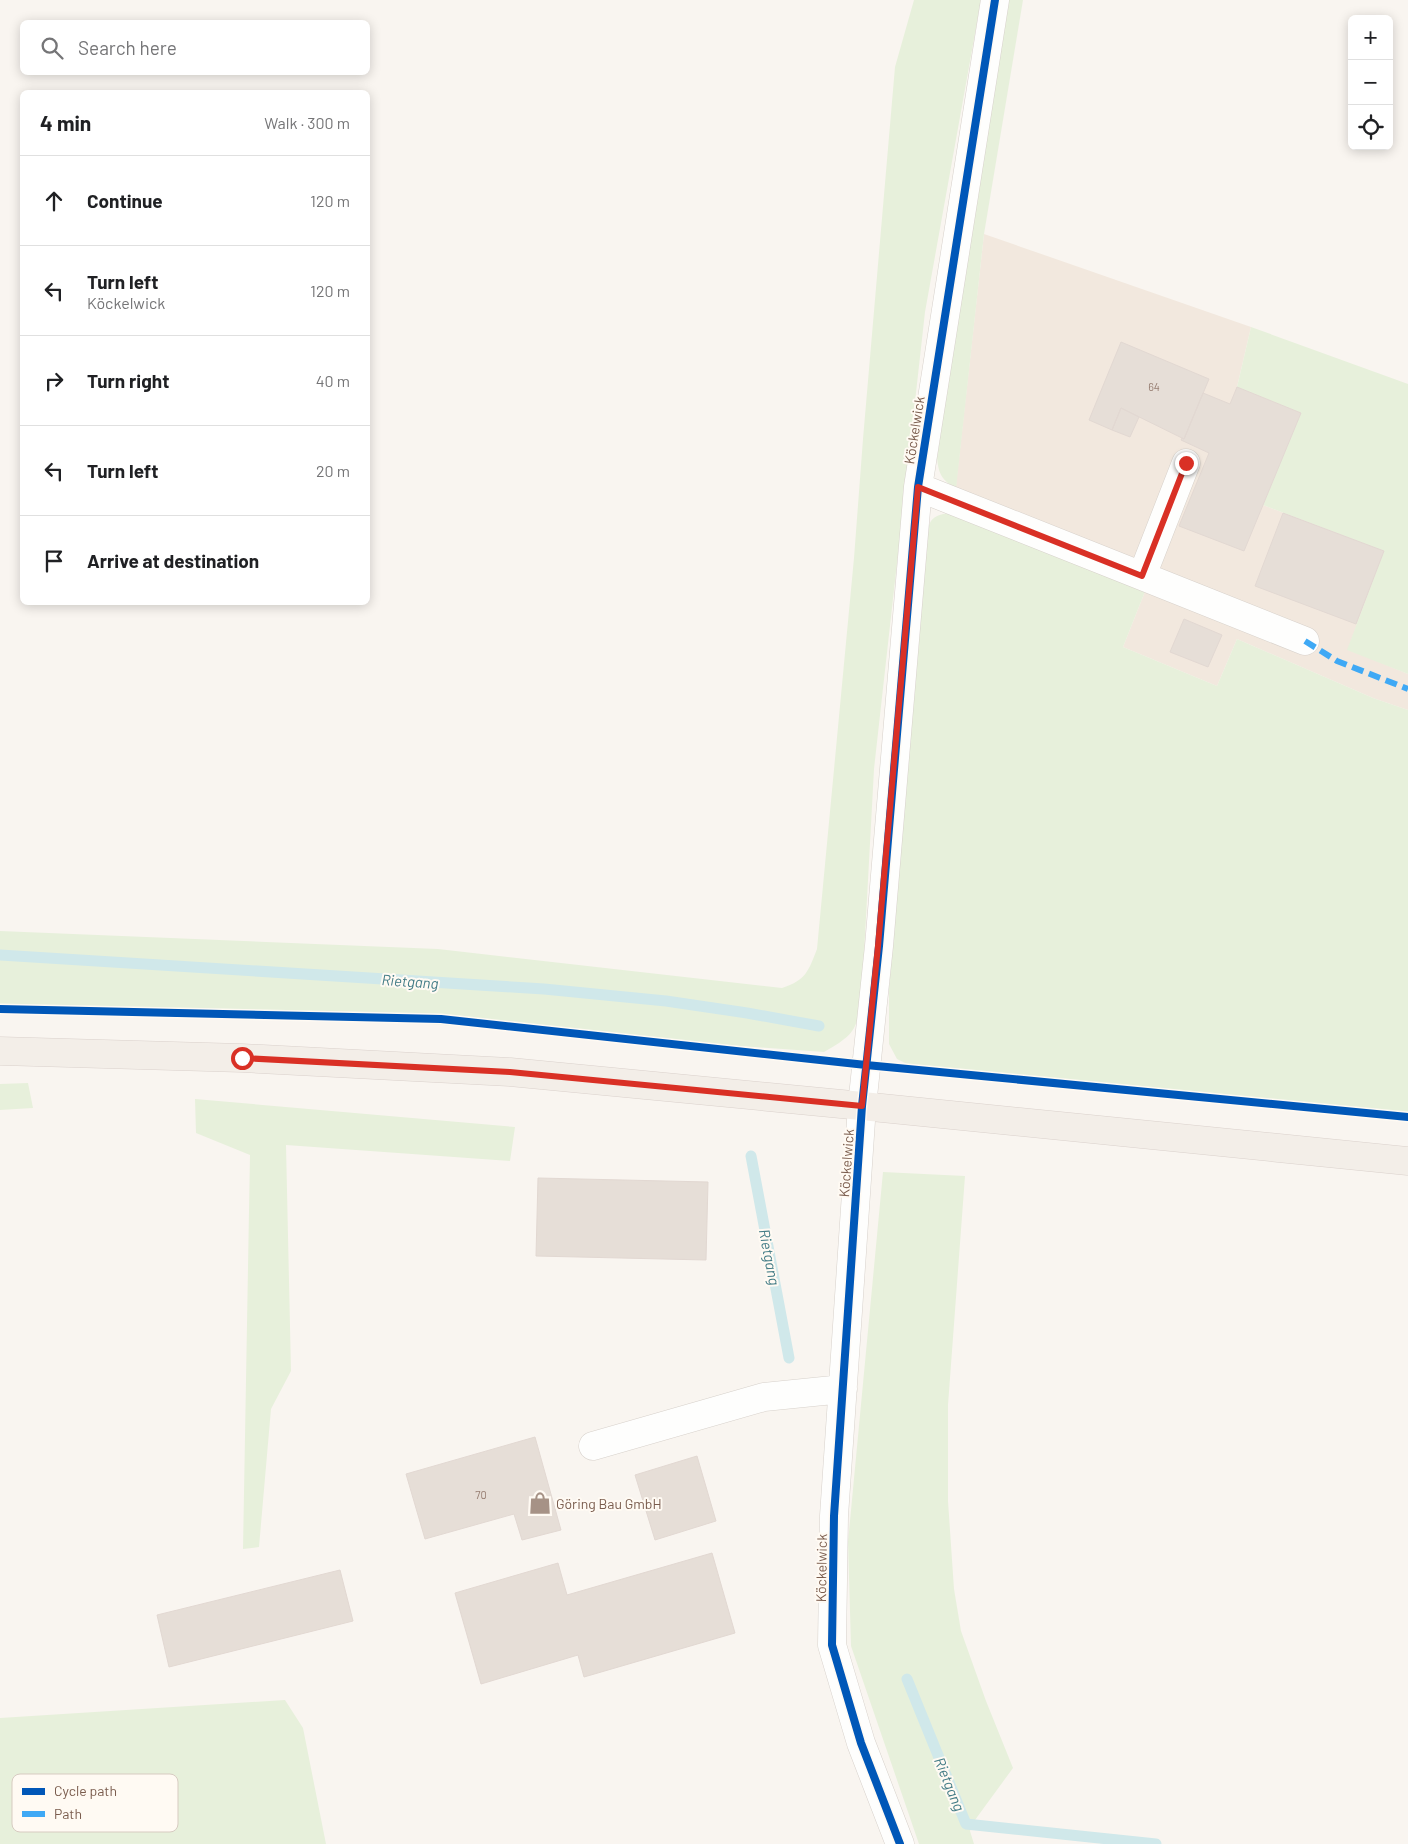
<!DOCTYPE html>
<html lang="en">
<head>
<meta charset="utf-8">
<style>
	body { margin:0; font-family:Barlow,sans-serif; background:#f6f6f6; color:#202124 }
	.controls { position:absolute; right:15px; top:15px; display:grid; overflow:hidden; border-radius:8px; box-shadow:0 2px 12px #0003 }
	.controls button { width:45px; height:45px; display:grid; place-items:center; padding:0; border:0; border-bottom:1px solid #e0e0e0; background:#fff; color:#202124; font:25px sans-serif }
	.stop { position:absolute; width:15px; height:15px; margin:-11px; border:4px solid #d93025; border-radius:50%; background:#fff }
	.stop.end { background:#d93025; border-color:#fff; box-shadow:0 1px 5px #0008 }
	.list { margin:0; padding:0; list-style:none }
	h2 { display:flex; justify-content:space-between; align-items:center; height:65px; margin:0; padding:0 20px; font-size:21px }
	h2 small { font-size:16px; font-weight:400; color:#757577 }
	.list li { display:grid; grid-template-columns:32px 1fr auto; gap:15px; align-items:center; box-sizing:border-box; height:90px; padding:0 20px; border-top:1px solid #e0e0e0 }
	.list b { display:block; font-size:19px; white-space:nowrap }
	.list p { margin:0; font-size:16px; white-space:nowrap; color:#757577 }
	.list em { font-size:16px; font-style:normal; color:#757577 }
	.icon { flex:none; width:28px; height:28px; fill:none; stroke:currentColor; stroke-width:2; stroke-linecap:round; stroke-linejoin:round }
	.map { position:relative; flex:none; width:1408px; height:1844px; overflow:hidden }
	.search { position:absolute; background:#fff; box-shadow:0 2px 12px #0003; left:20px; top:20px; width:350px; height:55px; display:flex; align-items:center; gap:12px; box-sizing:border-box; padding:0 18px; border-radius:8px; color:#757577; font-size:19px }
	.panel { position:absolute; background:#fff; box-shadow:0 2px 12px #0003; left:20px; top:90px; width:350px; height:515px; border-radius:8px }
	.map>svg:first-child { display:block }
	.residential { fill:#f2e8de }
	.green { fill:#e7f0db }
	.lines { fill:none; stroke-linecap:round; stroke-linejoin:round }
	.stream { stroke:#d0e8ea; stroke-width:11 }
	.building { fill:#e6ded7; stroke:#e2d8d2 }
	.minor-casing { stroke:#d7d1cb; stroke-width:29 }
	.major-casing { stroke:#dad1cc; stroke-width:29 }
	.minor { stroke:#fefefd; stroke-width:28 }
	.major { stroke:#f3eee8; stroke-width:28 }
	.quiet { stroke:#3fa9f5; stroke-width:6; stroke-dasharray:12 6; stroke-linecap:butt }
	.cycleway-casing { stroke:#fffaf3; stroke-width:11 }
	.cycleway { stroke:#0057b8; stroke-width:8 }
	.route { stroke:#d93025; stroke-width:6 }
	.labels { text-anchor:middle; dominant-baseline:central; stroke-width:4; stroke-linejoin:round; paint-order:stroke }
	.number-label { font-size:11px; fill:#977e72 }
	.street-label { font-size:14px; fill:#7a5c4d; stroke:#fffaf3 }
	.poi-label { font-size:14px; fill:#7a5c4d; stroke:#fffaf3; text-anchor:start }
	.water-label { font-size:15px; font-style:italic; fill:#437c86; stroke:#fffaf3 }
	.key { fill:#fffaf3; stroke:#d7cbc1; stroke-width:1 }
	.key-label { font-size:14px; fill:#7a5c4d }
</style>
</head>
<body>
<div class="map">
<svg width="1408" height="1844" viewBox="0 0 1408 1844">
	<rect width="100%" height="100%" fill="#f9f5f0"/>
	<path class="residential" d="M984,234L1251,327L1237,387L1301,413L1263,505L1384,551L1348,649L1408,674V710L1373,698L1237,639L1217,686L1123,647L1146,589L953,512Z"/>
	<path class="green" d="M914,0H981L925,312L874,769L862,991C857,1028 858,1033 824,1052L245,1011L0,1004V931L438,949L782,988C806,980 808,972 817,949L854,558L863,439L895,67Z
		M1009,0H1023L984,234L956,489C942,479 939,476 937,458L970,231Z
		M1251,327L1408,384V674L1347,650L1384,551L1263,505L1301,413L1237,387Z
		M953,512L1146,589L1123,647L1217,686L1237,639L1373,698L1408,710V1118L989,1076L907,1064L897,1059L889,1044V989L926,538C930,517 932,516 953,512Z
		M28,1083L33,1108L0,1110V1084Z
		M195,1099L515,1127L510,1161L286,1145L291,1371L271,1409L259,1547L243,1549L250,1155L196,1133Z
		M883,1172L965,1176L948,1405V1501L954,1589L961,1631L986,1701L1013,1768L975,1820L970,1831L974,1844H919L851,1646L848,1542Z
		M285,1700L303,1728L326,1844H0V1718Z"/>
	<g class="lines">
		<path class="stream" d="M0,955L544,989L666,1001L747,1013L819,1026
			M751,1156L789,1358
			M907,1679L966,1824L1156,1844"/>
	</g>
	<path class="building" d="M1121,342L1209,379L1184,439L1121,408L1112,430L1089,420Z
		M1237,387L1301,413L1244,551L1179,526L1209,453L1181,440L1182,438L1184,439L1203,393L1230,404Z
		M1121,408L1139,417L1130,437L1112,430Z
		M1283,513L1384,551L1356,624L1255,586Z
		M1184,619L1222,635L1208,667L1170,652Z
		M538,1178L708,1182L706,1260L536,1256Z
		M535,1437L561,1530L522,1540L514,1514L425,1539L406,1474Z
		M697,1456L716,1521L655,1540L635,1475Z
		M712,1553L735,1633L584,1677L578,1655L481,1684L455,1593L558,1563L567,1595Z
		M340,1570L353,1621L169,1667L157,1615Z"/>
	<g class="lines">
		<defs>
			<path id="minor" d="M918,487L1142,576L1186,463
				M1142,576L1305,641
				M593,1446L764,1397L843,1389
				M900,1844L861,1743L832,1645L834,1516L862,1106L879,946L918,487L995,0"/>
			<path id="major" d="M0,1051L242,1058L510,1072L862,1106L1408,1161"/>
		</defs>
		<use href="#minor" class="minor-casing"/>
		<use href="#major" class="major-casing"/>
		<use href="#minor" class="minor"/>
		<use href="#major" class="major"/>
		<path class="quiet" d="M1305,641L1337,661L1408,689"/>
		<defs>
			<path id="cycleway" d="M0,1009L441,1019L866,1065L1408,1117
				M900,1844L861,1743L832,1645L834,1516L862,1106L879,946L918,487L995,0"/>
		</defs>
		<use href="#cycleway" class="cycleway-casing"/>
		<use href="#cycleway" class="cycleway"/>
	</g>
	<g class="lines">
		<path class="route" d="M242,1058L510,1072L862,1106L878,946L918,487L1142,576L1186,463"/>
	</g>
	<defs>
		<symbol id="shop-bare" viewBox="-9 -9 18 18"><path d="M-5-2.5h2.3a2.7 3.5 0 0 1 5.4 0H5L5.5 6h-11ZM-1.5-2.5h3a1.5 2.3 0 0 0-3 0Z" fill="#a69286" stroke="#fffaf3" stroke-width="2.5" paint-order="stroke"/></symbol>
	</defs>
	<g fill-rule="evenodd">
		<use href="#shop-bare" x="524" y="1487" width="32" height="32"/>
	</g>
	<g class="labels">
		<g class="number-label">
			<text x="1154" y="386">64</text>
			<text x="481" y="1494">70</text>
		</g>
		<g class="street-label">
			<text transform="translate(914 430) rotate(-81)">Köckelwick</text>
			<text transform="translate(846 1163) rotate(-86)">Köckelwick</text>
			<text transform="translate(821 1568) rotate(-89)">Köckelwick</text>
		</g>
		<g class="poi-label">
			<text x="556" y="1503">Göring Bau GmbH</text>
		</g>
		<g class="water-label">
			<text transform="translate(410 981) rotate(4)">Rietgang</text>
			<text transform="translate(770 1257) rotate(79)">Rietgang</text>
			<text transform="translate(950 1784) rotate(68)">Rietgang</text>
		</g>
	</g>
	<rect x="12" y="1774" width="166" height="58" rx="8" class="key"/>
	<rect x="22" y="1788" width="23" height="7" fill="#0057b8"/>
	<rect x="22" y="1811" width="23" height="6" fill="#3fa9f5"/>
	<g class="key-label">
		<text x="54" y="1796">Cycle path</text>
		<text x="54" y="1819">Path</text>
	</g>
</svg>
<div class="controls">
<button>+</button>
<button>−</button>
<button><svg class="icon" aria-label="locate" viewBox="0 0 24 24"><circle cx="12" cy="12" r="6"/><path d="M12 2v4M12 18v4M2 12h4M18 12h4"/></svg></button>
</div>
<div class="stop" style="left:242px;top:1058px"></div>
<div class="stop end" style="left:1186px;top:463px"></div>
<div class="search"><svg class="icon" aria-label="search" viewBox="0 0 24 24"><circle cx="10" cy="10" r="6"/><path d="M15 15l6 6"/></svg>Search here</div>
<section class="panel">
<h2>4 min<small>Walk · 300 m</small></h2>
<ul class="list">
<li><svg class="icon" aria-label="ahead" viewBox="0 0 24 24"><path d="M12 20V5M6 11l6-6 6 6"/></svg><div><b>Continue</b></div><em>120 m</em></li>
<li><svg class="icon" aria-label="left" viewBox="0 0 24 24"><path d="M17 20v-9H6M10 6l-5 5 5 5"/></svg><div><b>Turn left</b><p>Köckelwick</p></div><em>120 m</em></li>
<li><svg class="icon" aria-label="right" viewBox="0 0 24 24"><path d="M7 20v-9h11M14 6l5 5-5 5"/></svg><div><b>Turn right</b></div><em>40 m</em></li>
<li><svg class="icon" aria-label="left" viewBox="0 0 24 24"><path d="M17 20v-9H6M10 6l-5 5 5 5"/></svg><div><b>Turn left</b></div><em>20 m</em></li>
<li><svg class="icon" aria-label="arrive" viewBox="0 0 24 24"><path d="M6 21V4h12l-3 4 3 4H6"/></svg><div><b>Arrive at destination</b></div></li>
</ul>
</section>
</div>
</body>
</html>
